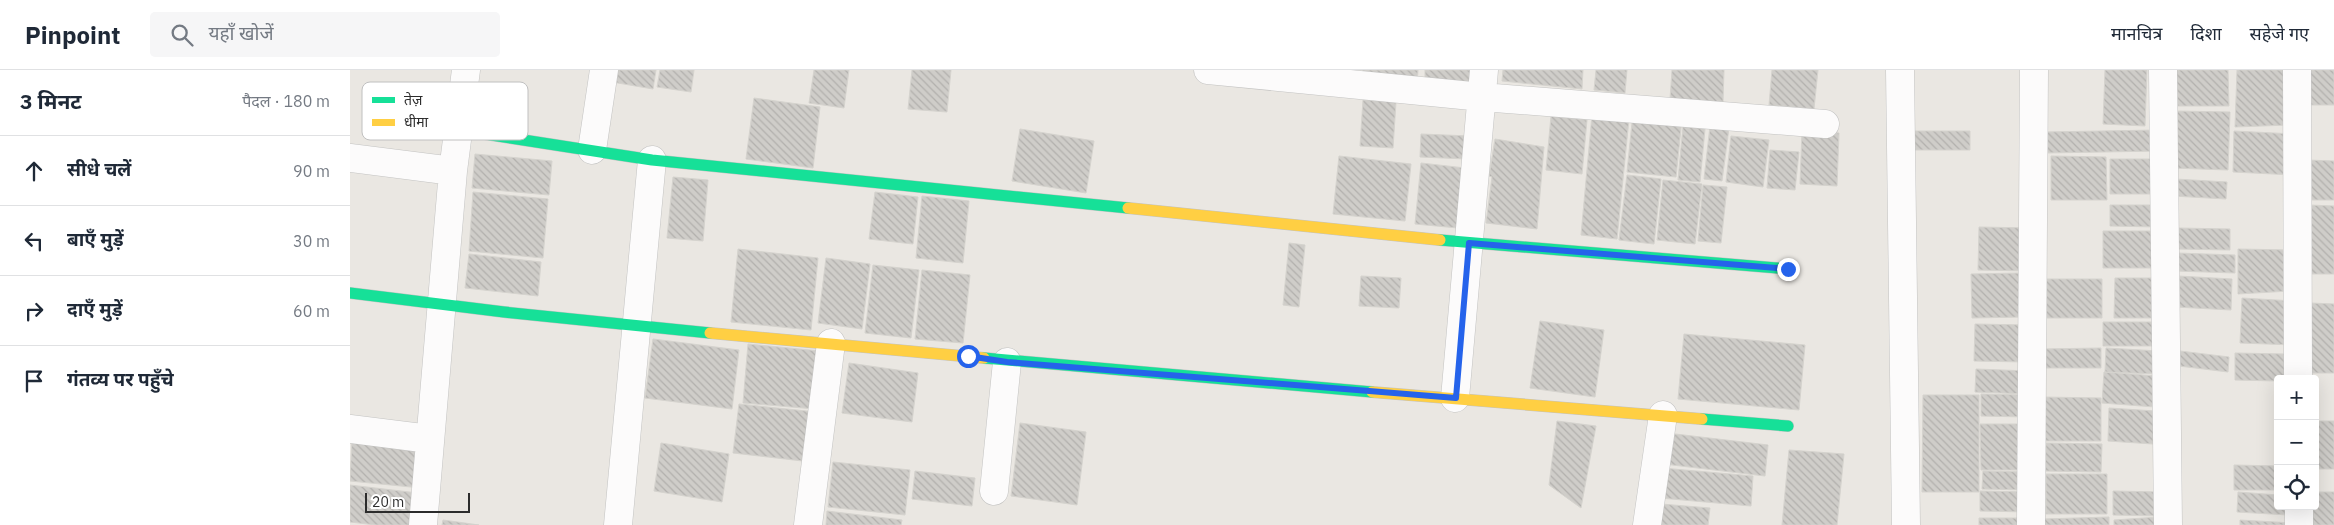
<!DOCTYPE html>
<html lang="hi">
<head>
<meta charset="utf-8">
<style>
	body { margin:0; font-family:"IBM Plex Sans","Noto Sans Devanagari",sans-serif; background:#f6f6f7; color:#1f2937 }
	.controls { position:absolute; right:15px; bottom:15px; display:grid; overflow:hidden; border-radius:5px; box-shadow:0 5px 20px #0002 }
	.controls button { width:45px; height:45px; display:grid; place-items:center; padding:0; border:0; border-bottom:1px solid #e0e1e3; background:#fff; color:#1f2937; font:25px sans-serif }
	.scale { position:absolute; left:15px; bottom:12px; width:105px; box-sizing:border-box; padding-left:5px; border:2px solid #2c2c2c; border-top:0; font-size:14px; line-height:18px; white-space:nowrap; color:#2c2c2c; -webkit-text-stroke:4px #fff; paint-order:stroke }
	.stop { position:absolute; width:15px; height:15px; margin:-11px; border:4px solid #2563eb; border-radius:50%; background:#fff }
	.stop.end { background:#2563eb; border-color:#fff; box-shadow:0 1px 5px #0008 }
	.list { margin:0; padding:0; list-style:none }
	h2 { display:flex; justify-content:space-between; align-items:center; height:65px; margin:0; padding:0 20px; font-size:21px }
	h2 small { font-size:16px; font-weight:400; color:#747a83 }
	.list li { display:grid; grid-template-columns:32px 1fr auto; gap:15px; align-items:center; box-sizing:border-box; height:70px; padding:0 20px; border-top:1px solid #e0e1e3 }
	.list b { display:block; font-size:19px; white-space:nowrap }
	.list em { font-size:16px; font-style:normal; color:#747a83 }
	.icon { flex:none; width:28px; height:28px; fill:none; stroke:currentColor; stroke-width:2; stroke-linecap:round; stroke-linejoin:round }
	.map { position:relative; flex:none; width:1984px; height:455px; overflow:hidden }
	header { display:flex; align-items:center; gap:30px; box-sizing:border-box; height:70px; padding:0 25px; background:#fff; border-bottom:1px solid #e0e1e3 }
	header strong { font-size:24px }
	nav { display:flex; gap:28px; margin-inline-start:auto; font-size:18px }
	.search { width:350px; height:45px; background:#f6f6f7; display:flex; align-items:center; gap:12px; box-sizing:border-box; padding:0 18px; border-radius:5px; color:#747a83; font-size:19px }
	main { display:flex }
	aside { flex:1; background:#fff }
	.map>svg:first-child { display:block }
	.building { fill:url(#building-back-hatch); stroke:#d5d3ce }
	.lines { fill:none; stroke-linecap:round; stroke-linejoin:round }
	.street-casing { stroke:#c3c3c2; stroke-width:29 }
	.fast-casing { stroke:#c3c3c2; stroke-width:12 }
	.slow-casing { stroke:#c3c3c2; stroke-width:12 }
	.street { stroke:#fcfbfb; stroke-width:28 }
	.fast { stroke:#16e098; stroke-width:11 }
	.slow { stroke:#ffcf43; stroke-width:11 }
	.route { stroke:#2563eb; stroke-width:6 }
	.key { fill:#fff; stroke:#c0c0c0; stroke-width:1 }
	.key-label { font-size:14px; fill:#2c2c2c }
</style>
</head>
<body>
<header>
<strong>Pinpoint</strong>
<div class="search"><svg class="icon" aria-label="search" viewBox="0 0 24 24"><circle cx="10" cy="10" r="6"/><path d="M15 15l6 6"/></svg>यहाँ खोजें</div>
<nav><a>मानचित्र</a><a>दिशा</a><a>सहेजे गए</a></nav>
</header>
<main>
<aside>
<h2>3 मिनट<small>पैदल · 180 m</small></h2>
<ul class="list">
<li><svg class="icon" aria-label="ahead" viewBox="0 0 24 24"><path d="M12 20V5M6 11l6-6 6 6"/></svg><div><b>सीधे चलें</b></div><em>90 m</em></li>
<li><svg class="icon" aria-label="left" viewBox="0 0 24 24"><path d="M17 20v-9H6M10 6l-5 5 5 5"/></svg><div><b>बाएँ मुड़ें</b></div><em>30 m</em></li>
<li><svg class="icon" aria-label="right" viewBox="0 0 24 24"><path d="M7 20v-9h11M14 6l5 5-5 5"/></svg><div><b>दाएँ मुड़ें</b></div><em>60 m</em></li>
<li><svg class="icon" aria-label="arrive" viewBox="0 0 24 24"><path d="M6 21V4h12l-3 4 3 4H6"/></svg><div><b>गंतव्य पर पहुँचे</b></div></li>
</ul>
</aside>
<div class="map">
<svg width="1984" height="455" viewBox="0 0 1984 455">
	<defs>
		<pattern id="building-back-hatch" width="6" height="6" patternUnits="userSpaceOnUse" patternTransform="scale(1.25)"><rect width="6" height="6" fill="#cfcdc9"/><path d="M-1 5l2 2M0 0l6 6M5-1l2 2" fill="none" stroke="#b2b0ad"/></pattern>
	</defs>
	<rect width="100%" height="100%" fill="#eae7e2"/>
	<path class="building" d="M264,0H306L303,19L262,12Z
		M310,0H344L341,22L307,17Z
		M464,0H499L494,38L459,33Z
		M562,0H601L597,42L558,39Z
		M1013,0H1068L1067,15L1012,8Z
		M1075,0H1127L1126,15L1075,11Z
		M1153,0H1233L1232,19L1152,11Z
		M1246,0H1277L1275,23L1244,20Z
		M1322,0H1374L1373,32L1320,29Z
		M1422,0H1468L1464,39L1419,35Z
		M1755,0H1797L1795,56L1753,54Z
		M1824,0H1878L1879,36H1824Z
		M1887,0H1940L1939,55L1885,57Z
		M1958,0H1984V35H1958Z
		M404,28L470,37L463,98L396,89Z
		M1013,30L1046,32L1043,78L1010,76Z
		M1824,41L1880,42L1878,100L1822,98Z
		M1283,43L1332,49L1326,107L1277,102Z
		M1242,45L1279,49L1267,169L1231,165Z
		M1201,46L1237,50L1232,104L1196,100Z
		M1333,56L1355,59L1350,112L1328,110Z
		M1360,56L1379,58L1372,111L1354,109Z
		M670,59L744,71L736,123L662,111Z
		M1808,60L1809,81L1695,83V62Z
		M1452,61L1489,63L1487,116L1450,114Z
		M1561,61H1620V80H1561Z
		M1884,61L1944,64L1943,105L1883,102Z
		M1071,64L1119,66L1117,89L1070,87Z
		M1381,66L1419,70L1413,117L1376,112Z
		M1145,69L1194,77L1187,159L1136,153L1142,107L1139,106Z
		M1420,80L1449,82L1445,120L1417,118Z
		M125,84L202,91L199,125L122,118Z
		M989,86L1061,94L1055,151L983,144Z
		M1701,86L1756,87L1757,130H1701Z
		M1760,89H1801V124H1760Z
		M1958,90L1984,91V130H1957Z
		M1071,93L1115,98L1108,158L1065,154Z
		M1277,105L1311,109L1304,174L1269,170Z
		M323,107L358,110L353,171L317,168Z
		M1825,109L1877,112L1876,129L1823,126Z
		M1313,110L1352,114L1345,174L1307,170Z
		M1353,115L1377,117L1371,173L1348,171Z
		M123,122L198,129L193,188L119,181Z
		M525,122L568,127L563,174L519,169Z
		M572,126L619,131L613,193L566,188Z
		M1760,135H1808V157L1760,156Z
		M1959,135L1984,136V204H1959Z
		M1629,157L1680,158L1679,201L1628,200Z
		M1828,158L1880,159V180L1827,179Z
		M1753,161H1804L1803,198H1753Z
		M939,173L955,175L949,237L933,235Z
		M388,179L468,188L461,260L381,252Z
		M1888,179L1941,180L1940,221L1888,224Z
		M1827,183L1885,185V203L1826,201Z
		M119,184L191,192L188,226L115,218Z
		M476,188L520,194L512,259L468,253Z
		M523,195L569,200L561,268L515,263Z
		M572,200L620,205L613,273L565,269Z
		M1670,203L1671,247L1622,248L1621,204Z
		M1011,206L1051,208L1049,238L1009,236Z
		M1828,206L1882,209L1881,240L1826,237Z
		M1765,208H1809V248H1764Z
		M1694,209H1752V248H1694Z
		M1892,228L1944,231V275L1890,273Z
		M1961,233L1984,234V303H1961Z
		M1190,251L1254,260L1245,327L1180,318Z
		M1753,252H1809V276H1753Z
		M1625,254L1676,255L1675,292L1624,291Z
		M1334,264L1455,275L1449,340L1328,329Z
		M303,269L389,280L382,339L295,328Z
		M398,274L470,281L465,339L393,333Z
		M1751,278V298H1691V279Z
		M1756,278L1809,281L1808,304L1755,302Z
		M1830,281L1879,287L1878,302L1829,296Z
		M1885,283L1935,284V309H1928V311L1885,310Z
		M499,293L568,303L562,352L492,343Z
		M1626,299L1678,301V324L1625,322Z
		M1754,302L1807,306L1805,337L1752,333Z
		M1631,324L1676,325V347L1631,346Z
		M1573,325H1629V422H1572Z
		M1691,327L1751,328V371H1691Z
		M389,334L466,342L461,392L383,383Z
		M1759,338L1805,341L1803,374L1758,371Z
		M1207,351L1246,356L1231,438L1199,415Z
		M1965,351H1984V399H1965Z
		M670,353L736,362L727,435L661,426Z
		M1630,354H1675V400H1631Z
		M1317,363L1418,375L1415,406L1314,394Z
		M2,369L75,377L71,418L0,411Z
		M311,373L379,384L372,432L304,421Z
		M1696,373L1752,374L1751,402L1695,401Z
		M1439,380L1494,384L1487,455H1432Z
		M483,392L560,400L555,445L478,437Z
		M1884,395L1928,396V420H1884Z
		M1312,398L1403,406L1401,436L1310,428Z
		M565,401L625,408L622,436L562,429Z
		M1633,401L1677,402L1676,420L1632,419Z
		M1696,404H1757V444H1696Z
		M0,415L68,423L65,455H26L0,452Z
		M1630,421L1679,422V442L1630,441Z
		M1763,421L1811,422L1810,446L1763,445Z
		M1888,422L1928,425V436H1939L1938,445L1887,442Z
		M1965,422H1984V455H1962V436H1965Z
		M1311,434L1360,438L1358,455H1308Z
		M477,441L552,450L551,455H476Z
		M1759,447V455H1693V449Z
		M1809,447L1810,455H1764V450Z
		M1629,448H1678V455H1629Z
		M93,450L129,455H92Z
		M1890,450L1943,453V455H1890Z"/>
	<g class="lines">
		<defs>
			<path id="street" d="M858,0L1132,27L1475,54
				M1550,0L1556,455
				M1813,0L1818,455
				M1947,0L1948,309
				M242,80L254,0
				M0,88L103,101
				M1105,328L1134,0
				M0,359L80,369
				M644,421L657,292
				M1949,436V455
				M73,455L103,101L116,0
				M268,455L302,90
				M458,455L481,273
				M1297,455L1313,345
				M1681,455L1684,0"/>
			<path id="fast" d="M109,60L302,90L778,138
				M1090,170L1438,199
				M0,223L154,242L360,263
				M634,288L1022,322
				M1352,349L1438,356"/>
			<path id="slow" d="M778,138L1090,170
				M360,263L634,288
				M1022,322L1352,349"/>
		</defs>
		<use href="#street" class="street-casing"/>
		<use href="#fast" class="fast-casing"/>
		<use href="#slow" class="slow-casing"/>
		<use href="#street" class="street"/>
		<use href="#fast" class="fast"/>
		<use href="#slow" class="slow"/>
	</g>
	<g class="lines">
		<path class="route" d="M618,286L657,292L1106,328L1119,173L1438,199"/>
	</g>
	<rect x="12" y="12" width="166" height="58" rx="8" class="key"/>
	<rect x="22" y="27" width="23" height="6" fill="#16e098"/>
	<rect x="22" y="49" width="23" height="7" fill="#ffcf43"/>
	<g class="key-label">
		<text x="54" y="35">तेज़</text>
		<text x="54" y="57">धीमा</text>
	</g>
</svg>
<div class="controls">
<button>+</button>
<button>−</button>
<button><svg class="icon" aria-label="locate" viewBox="0 0 24 24"><circle cx="12" cy="12" r="6"/><path d="M12 2v4M12 18v4M2 12h4M18 12h4"/></svg></button>
</div>
<div class="scale">20 m</div>
<div class="stop" style="left:618px;top:286px"></div>
<div class="stop end" style="left:1438px;top:199px"></div>
</div>
</main>
</body>
</html>
